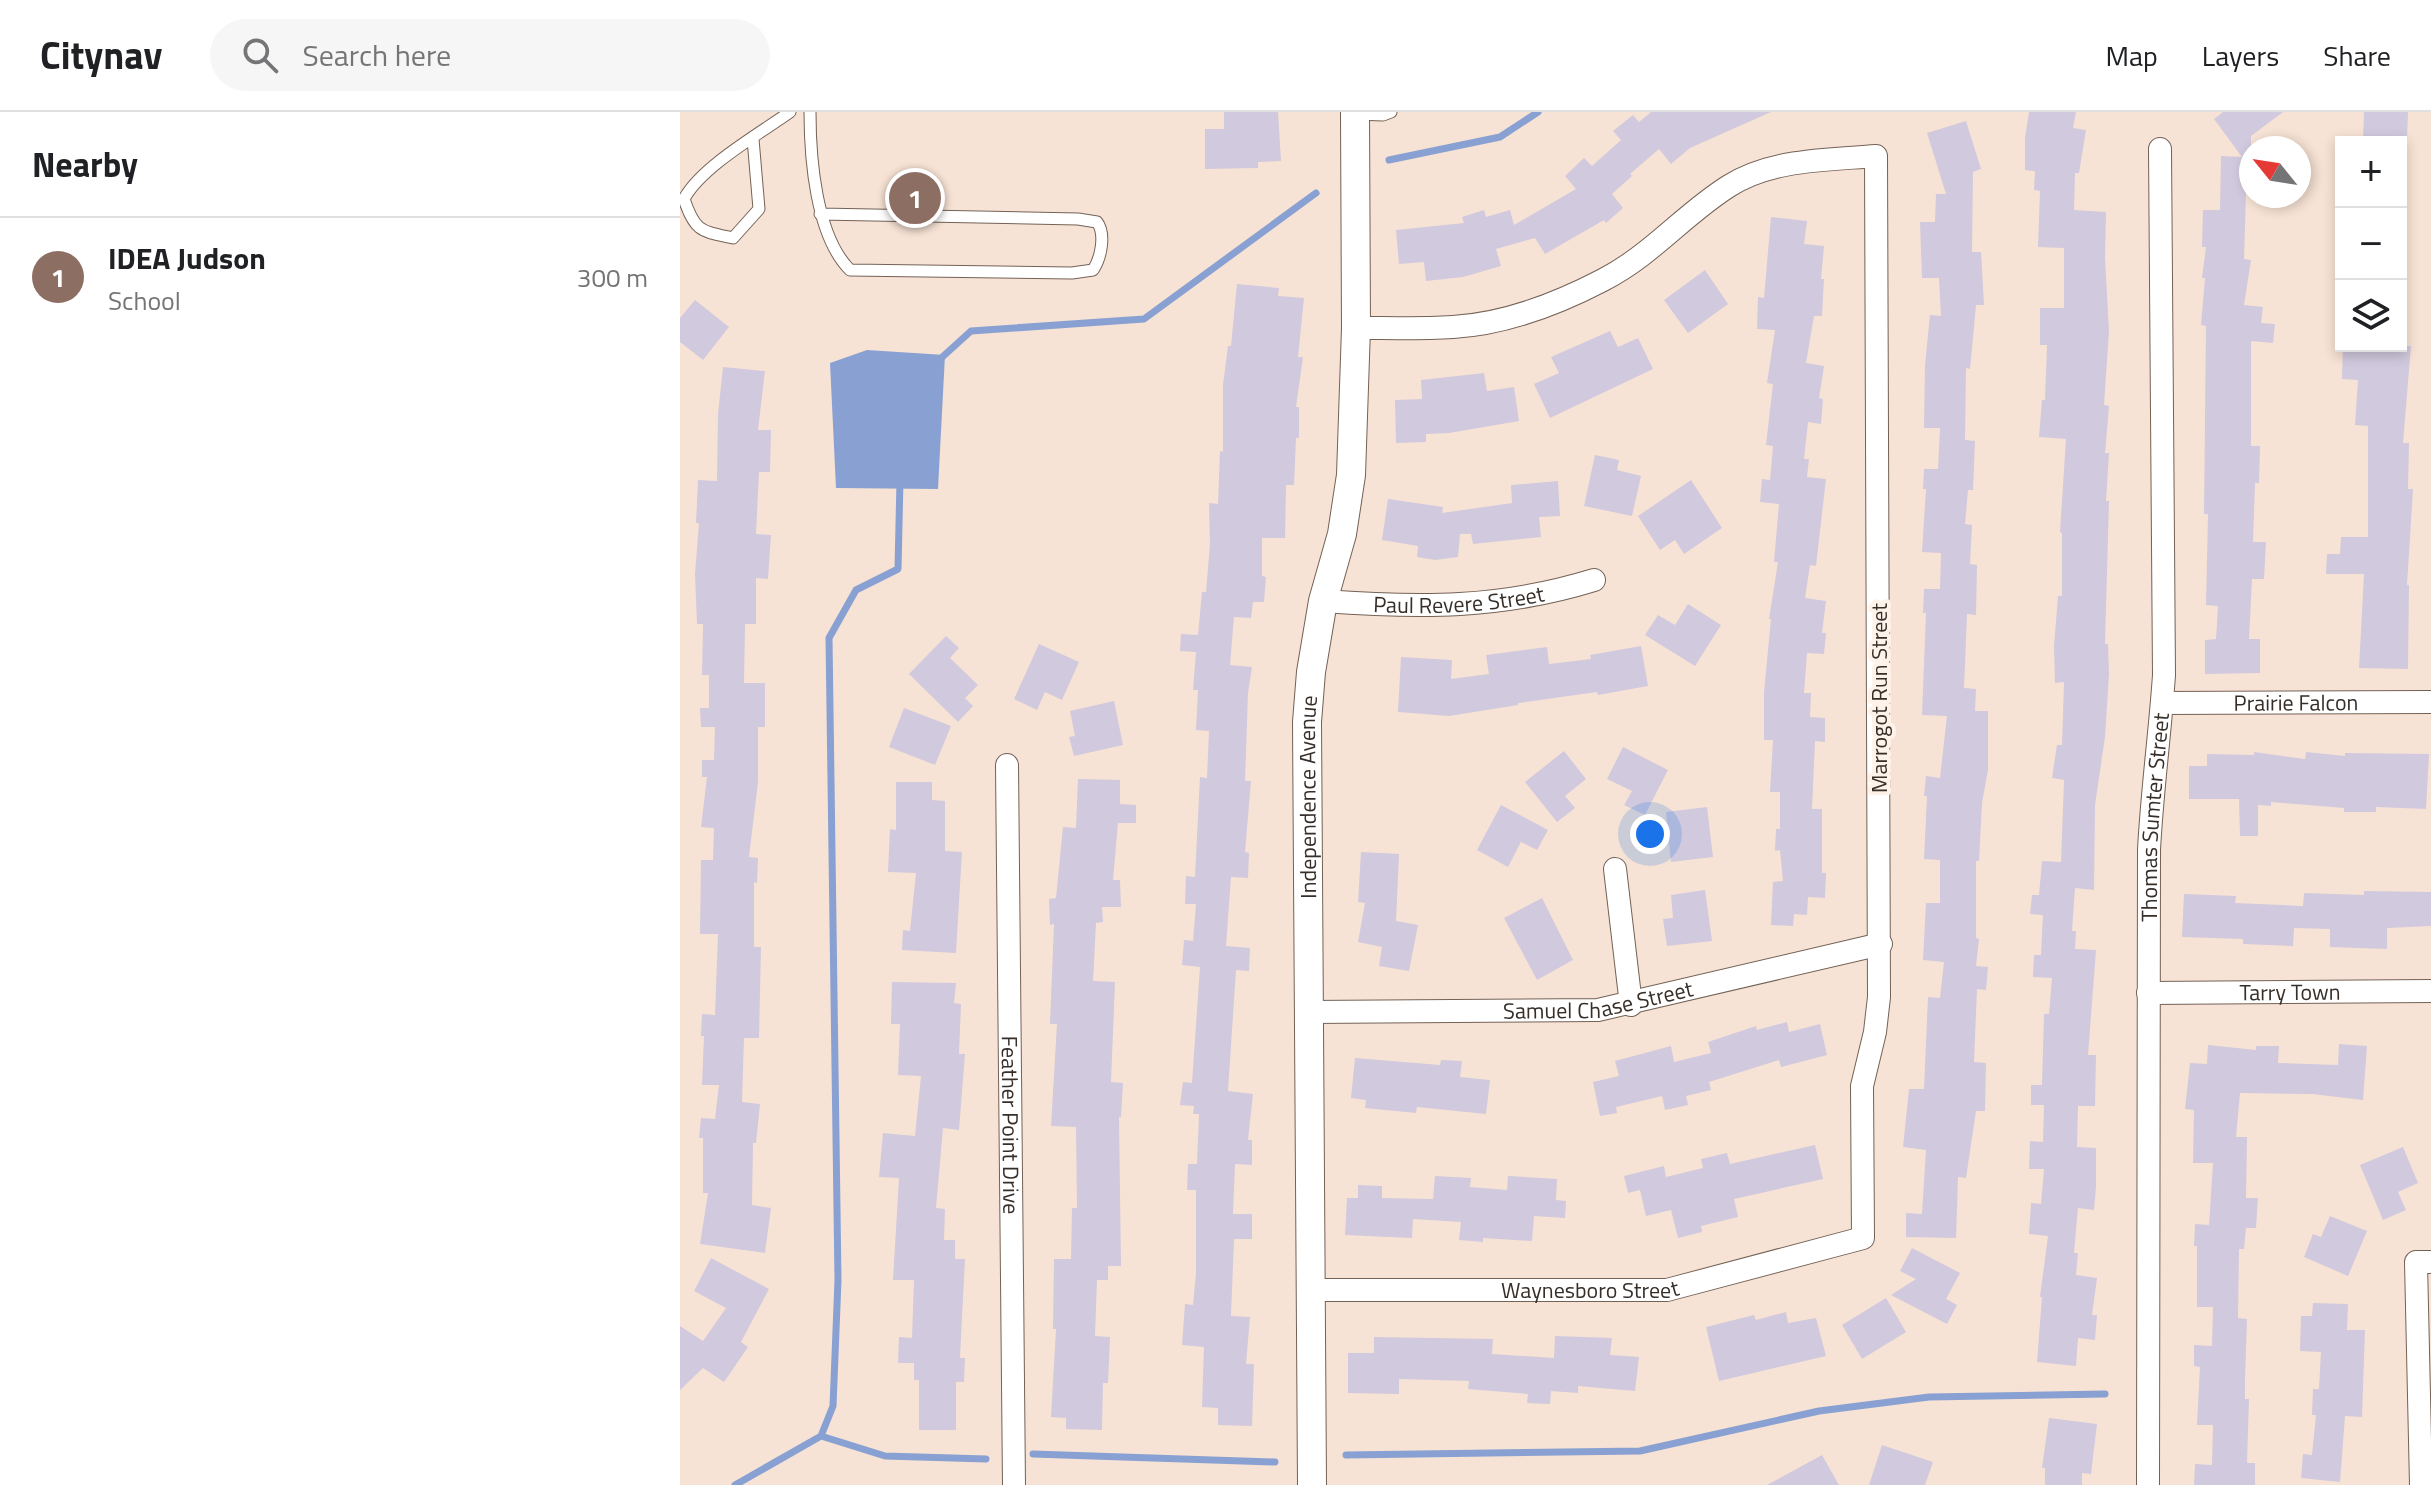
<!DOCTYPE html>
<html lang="en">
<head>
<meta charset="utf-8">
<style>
	body { margin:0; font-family:"Titillium Web",sans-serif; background:#f6f6f6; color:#202124 }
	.controls { position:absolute; right:24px; top:24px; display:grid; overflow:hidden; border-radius:0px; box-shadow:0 4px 12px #0003 }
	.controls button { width:72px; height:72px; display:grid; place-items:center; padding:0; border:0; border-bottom:2px solid #e0e0e0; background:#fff; color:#202124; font:40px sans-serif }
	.compass { position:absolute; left:1559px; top:24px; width:72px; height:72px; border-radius:50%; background:#fff; box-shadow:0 4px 12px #0003; rotate:300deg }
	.you { position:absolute; left:970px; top:722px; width:28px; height:28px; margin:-20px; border:6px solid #fff; border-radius:50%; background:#1a73e8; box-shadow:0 0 0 12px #1a73e833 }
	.badge { display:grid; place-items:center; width:52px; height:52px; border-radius:50%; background:#1a73e8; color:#fff; font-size:26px; font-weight:700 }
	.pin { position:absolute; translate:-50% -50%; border:4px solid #fff; box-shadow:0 2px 8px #0006 }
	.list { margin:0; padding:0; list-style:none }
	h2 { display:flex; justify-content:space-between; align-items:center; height:104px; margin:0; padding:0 32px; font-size:34px }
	h2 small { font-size:26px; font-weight:400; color:#757577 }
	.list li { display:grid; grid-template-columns:52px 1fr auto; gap:24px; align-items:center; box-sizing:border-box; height:120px; padding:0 32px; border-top:2px solid #e0e0e0 }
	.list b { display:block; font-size:30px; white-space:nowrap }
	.list p { margin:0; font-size:26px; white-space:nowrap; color:#757577 }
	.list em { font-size:26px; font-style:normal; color:#757577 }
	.icon { flex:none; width:44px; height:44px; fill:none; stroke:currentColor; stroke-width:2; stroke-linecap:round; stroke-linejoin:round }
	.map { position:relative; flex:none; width:1751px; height:1373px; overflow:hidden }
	header { display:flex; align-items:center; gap:48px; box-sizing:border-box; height:112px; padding:0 40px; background:#fff; border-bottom:2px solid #e0e0e0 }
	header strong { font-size:38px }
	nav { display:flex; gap:44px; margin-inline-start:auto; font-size:28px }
	.search { width:560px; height:72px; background:#f6f6f6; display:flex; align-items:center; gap:20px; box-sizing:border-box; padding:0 28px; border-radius:44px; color:#757577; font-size:30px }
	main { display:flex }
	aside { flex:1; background:#fff }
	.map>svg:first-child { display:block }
	.water { fill:#88a1d2 }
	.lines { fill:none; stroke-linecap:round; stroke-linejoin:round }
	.stream { stroke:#88a1d2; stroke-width:7 }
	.building { fill:#d1c9dd }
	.service-casing { stroke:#736256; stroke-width:13 }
	.minor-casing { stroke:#736256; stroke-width:24 }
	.tertiary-casing { stroke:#736256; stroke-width:30 }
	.service { stroke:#fff; stroke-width:11 }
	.minor { stroke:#fff; stroke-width:22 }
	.tertiary { stroke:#fff; stroke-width:28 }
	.labels { text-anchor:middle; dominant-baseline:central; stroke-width:8; stroke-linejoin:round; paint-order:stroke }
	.street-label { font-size:22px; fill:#362e29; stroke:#fef2e9 }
</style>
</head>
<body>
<header>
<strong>Citynav</strong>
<div class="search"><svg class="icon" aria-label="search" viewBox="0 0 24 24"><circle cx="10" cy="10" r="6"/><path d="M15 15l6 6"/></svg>Search here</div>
<nav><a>Map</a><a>Layers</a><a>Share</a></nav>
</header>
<main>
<aside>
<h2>Nearby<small></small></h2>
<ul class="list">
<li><span class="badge" style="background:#8d6e63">1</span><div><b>IDEA Judson</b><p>School</p></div><em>300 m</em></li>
</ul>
</aside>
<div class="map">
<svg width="1751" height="1373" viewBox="0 0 1751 1373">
	<rect width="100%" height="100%" fill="#f7e3d5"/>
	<path class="water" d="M187,238L265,243L258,377L156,376L150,251Z"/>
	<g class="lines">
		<path class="stream" d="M709,48L820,25L858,0
			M259,248L291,219L464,207L636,81
			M141,1324L205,1344L306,1347
			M353,1342L595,1350
			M666,1343L960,1339L1139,1299L1249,1285L1425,1282
			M55,1373L141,1324L153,1294L158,1168L149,526L176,478L218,457L220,368"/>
	</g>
	<path class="building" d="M544,0H598L601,49L578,50V56L525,57V17H544Z
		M971,0H1091L1010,36L991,52L979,37L950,62L952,64L932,82L943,96L926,111L924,108L865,142L855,126L816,137L821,154L783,165L746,169L744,150L719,152L716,118L784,111L782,105L804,98L806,105L830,98L834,113L896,77L885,64L904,46L912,54L941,28L933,19L953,3L959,10Z
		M1349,0H1396L1393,16L1406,18L1399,61H1395L1394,98L1426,100L1425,146L1429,219L1424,293L1429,294L1425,341H1429L1426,389H1429L1425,532H1428L1429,562L1425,625L1415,693L1414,778L1395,776L1392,819H1396L1395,837L1416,838L1408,943H1416L1415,994H1398L1397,1035L1416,1036V1075L1414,1098L1398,1096L1394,1141H1398L1396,1163L1417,1166L1412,1203H1417L1415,1228L1398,1226L1396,1254L1357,1250L1362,1185H1360L1368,1124L1349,1122L1351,1091L1361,1092L1364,1057H1349L1350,1029L1363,1030L1364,993H1351V973H1362L1364,902H1369L1372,866L1353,865L1354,843H1361L1363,803L1350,802L1352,783H1359L1362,749L1381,750L1384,668L1372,666L1377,633H1382L1384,570L1375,571L1374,534L1378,484H1382V421L1380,420L1386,327L1359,325L1362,288H1365L1367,233H1360V196H1384V136L1358,135L1360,79L1354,78L1355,59L1345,58V26Z
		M1543,0H1603L1571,24V81H1566L1564,147L1571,148L1564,193L1583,195L1581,211L1595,212L1593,231L1571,229V334H1580L1579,371H1575L1573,430H1586L1584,467H1572L1569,527H1580V561L1525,562V528L1536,527L1538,494L1526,493L1528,402H1524L1526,214L1521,213L1525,166H1522L1526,135H1522L1523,98H1540L1541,44L1562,45L1534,7Z
		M1684,0H1728L1727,30H1683Z
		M1286,9L1301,57L1293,60L1292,140H1301L1304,193H1296L1290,257L1286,256L1285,328L1295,329L1293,378H1288L1285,412L1292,413L1290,452L1297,453L1296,503L1287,502L1284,576L1296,577L1295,599H1308V658L1302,691L1299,749H1296V826L1299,827L1296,854L1308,855L1306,878L1297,877L1294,950L1306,951L1305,999H1296L1286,1066L1278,1065L1276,1126L1226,1125V1101L1242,1102L1246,1038L1223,1035L1229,977H1244L1248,885L1260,886L1264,850L1243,848L1246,791H1260V748L1244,747L1247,684H1244L1246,664L1260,666L1267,604L1242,603L1246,501H1243L1244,477H1260L1261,441L1242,440L1246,377H1243L1244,357H1258L1260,316H1244L1245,253L1250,203L1261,204L1259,166H1242L1240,110H1255L1256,82H1266L1247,21Z
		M1091,105L1127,109L1124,132L1144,134L1141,167H1144L1142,204H1134L1126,251L1144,254L1139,286L1143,287L1141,312L1128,310L1124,347H1129L1127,365L1146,367L1136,454L1130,453L1125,486L1146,489L1142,521H1146L1144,542L1127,541L1124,581H1131L1130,605L1145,606V630L1135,629L1132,697H1142V761H1146L1145,786L1128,785L1127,803L1114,802L1113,814L1091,813L1093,770L1103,769L1100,738L1095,739L1096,717H1100V680H1090L1093,628H1084V580L1091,507H1089L1098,450H1094L1099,392L1080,390L1082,367L1090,368L1093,334L1086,333L1093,272L1087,271L1095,218L1077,217L1078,185L1084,186Z
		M1025,158L1048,192L1008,221L984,188Z
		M557,172L599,176L598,184L624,186L618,245H623L616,295H619V326H616L614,373H606L605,426H582V464L586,465L584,490H573L571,506L554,505L550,553L572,555L568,581L565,669H571L565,740L569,741L568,766L551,765L546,834L570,836L569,859L556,858L548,979L573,982L568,1028H572V1053L555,1052L553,1102H572V1127H554L551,1204L570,1205L566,1252H574L572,1314L538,1313V1296L522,1295L524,1235L502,1233L505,1192L513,1193L516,1161V1078H507L508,1052H517L519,1002H513L514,994L500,993L503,970L512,971L520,855L502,853L504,828L513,829L516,792H505L506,764L515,765L520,665L527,666L529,619L516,618L518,578H513L516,540L500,539L501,522L518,523L522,480H526L530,432L529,391L538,392L540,339L543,340V273L548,234H551Z
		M15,188L49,215L23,248L0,230V206Z
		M930,219L938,235L958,226L973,257L870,306L854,272L879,261L871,245Z
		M1663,234H1731L1723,331H1729L1728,377H1733L1727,473H1729L1728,557L1679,556L1684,462H1646L1647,442H1660L1661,425H1688V314L1675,313L1678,268L1662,267Z
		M43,255L85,259L78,318H91L90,360H79L76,422L91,423L88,467L76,466V512H65L64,571H85V615H78V670L69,745L78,746L77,771L74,770V835H81L79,926H64L62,990L80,992L76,1031H73L72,1093L91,1096L85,1141L20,1132L28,1081H23V1026H19L21,1006L35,1007L39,973H22L24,924H21L22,902L35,903L38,822H20L21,748H33L34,716L21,715L27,665H22V648H34L35,615H21L20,596H29V563H22L23,512H17L15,462L19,411H16L18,368L37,369L38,302Z
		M804,261L807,279L834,275L839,309L769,321L746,322V330L716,331L715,288L742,287L741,268Z
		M915,343L939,348L937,358L961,364L952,404L904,394Z
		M1011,368L1042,416L1004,442L995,428L980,438L958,404Z
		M878,369L880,404L859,405L861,425L793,432L791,422H780L778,445L755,448L737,445L738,434L702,428L708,387L763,395L762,401L832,391L831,373Z
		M1008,492L1041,513L1015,554L965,523L978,503L995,513Z
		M266,524L279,536L270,546L298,573L285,586L293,594L278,610L229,562Z
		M359,532L399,550L382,588L365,580L357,598L334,587Z
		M961,534L968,574L918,583L917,580L838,591V593L769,604L718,600L721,545L772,548L771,567L809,562L806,543L867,535L869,552L911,547L910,543Z
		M434,589L443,633L394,644L389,625L395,624L390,599Z
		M224,596L271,614L255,653L209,635Z
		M943,635L988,658L965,703L944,693L952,679L927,667Z
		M884,639L906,667L885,684L895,696L877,710L845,670Z
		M1574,640L1625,647L1626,640L1665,644V641L1749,642L1746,697L1696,695V700H1664V696L1591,690V694L1578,693V724H1560L1559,687H1509V654H1527V642L1574,643Z
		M398,667L440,668V692L456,693V711H438L433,768H440L441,795H422L423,810L416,811L413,869L435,870L431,970L443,971L441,1005H439L441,1154H428V1168H417L415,1224L430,1225L428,1271H423L422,1318L386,1317V1306L371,1305L376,1217H373L374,1147H391L392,1096H397L396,1015L371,1014L377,912H370L374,812L370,813L369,787L376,786L383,715L396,716Z
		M216,670H252V688L265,689V739L282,740L276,841L222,838L223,818L230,819L236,761L208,760L210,717L216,718Z
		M821,693L868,718L857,738L841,730L828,755L797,738Z
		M1027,695L1033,745L991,750L986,700Z
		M681,740L719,742L716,809L738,813L729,859L699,854L702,835L678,830L685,791L678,790Z
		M1025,778L1032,829L987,834L983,807L993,806L991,783Z
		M1684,779L1751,780V814L1707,816V837L1650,835V817L1614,816L1613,834L1563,832V827L1502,825L1504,782L1556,784L1555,791L1623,794L1624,781L1684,783Z
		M862,786L893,848L857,868L824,806Z
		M212,870L276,871L274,891L281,892L279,942H285L279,1018L263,1016L256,1096L265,1097L264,1128H275V1147H285L280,1246H285L284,1270H276V1318H239V1268H234V1251H218L219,1225L232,1226L234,1168H213L219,1066L199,1065L203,1021L235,1024L241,964L218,963L220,912H211Z
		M1107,910L1109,920L1140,912L1147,943L1101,955L1099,948L1029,970L1031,978L1006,984L1008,993L985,998L982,984L936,995L937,1001L920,1004L913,970L939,964L935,949L991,934L994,950L1031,941L1028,930L1076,914L1077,918Z
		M1659,932L1687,934L1683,988L1632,982L1560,981L1556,1025H1567L1566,1086H1578L1576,1116H1566L1564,1137H1559L1558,1206L1567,1207L1565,1267V1287H1569L1567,1351H1575V1373H1514L1515,1352L1532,1353L1533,1313H1517L1520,1255L1514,1254V1233L1532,1234L1533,1195H1517V1134H1514L1515,1112L1529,1113L1533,1051H1513L1514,998L1505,997L1510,951L1527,952L1528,933L1576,938V934H1599L1598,951L1658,953Z
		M675,946L760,953L761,948L782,949L780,965L810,968L806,1002L737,995L736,1001L685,996L686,988L671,986Z
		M1135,1033L1143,1067L1054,1087L1058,1105L1021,1114L1022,1120L998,1126L991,1098L966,1104L960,1078L948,1081L944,1064L984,1054L986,1065L1023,1056L1021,1047L1047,1041L1050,1052Z
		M1723,1035L1738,1071L1718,1080L1726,1098L1703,1108L1680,1053Z
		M755,1064L791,1066L790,1075L827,1078L828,1064L877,1067L876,1088L886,1089L885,1106L854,1104L852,1129L803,1126V1130L779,1128L781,1110L733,1107L732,1126L665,1123L667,1086H678V1073L702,1074V1086L753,1087Z
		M1650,1104L1687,1119L1668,1164L1624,1145L1633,1122L1641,1125Z
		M1232,1136L1280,1161L1266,1187L1277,1193L1267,1212L1211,1183L1236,1167L1220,1159Z
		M31,1146L89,1177L61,1230L68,1235L44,1270L23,1256L0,1278V1214L23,1229L46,1196L14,1179Z
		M1206,1186L1226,1220L1182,1247L1162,1213Z
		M1633,1191L1668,1192L1667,1218H1685L1682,1305L1665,1304L1660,1370L1621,1366L1623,1342L1632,1343L1636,1303H1632L1633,1277H1639L1641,1240L1620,1239L1621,1204H1632Z
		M1106,1200L1108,1211L1136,1206L1146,1244L1039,1269L1026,1215L1074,1203L1076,1208Z
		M875,1224L932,1226L930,1243L959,1245L955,1279L898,1274V1281L871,1279L870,1292L847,1291L848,1282L788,1277L789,1269L719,1267V1282L668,1281V1241H694V1225L813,1227L812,1242L874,1246Z
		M1369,1306L1417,1312L1411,1362L1402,1361V1373H1365V1356H1362Z
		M1202,1333L1253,1350L1245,1373H1189Z
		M1142,1343L1159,1373H1087Z"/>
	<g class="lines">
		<defs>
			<path id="service" d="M130,0C130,47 136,124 170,158L392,161L413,158C421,146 426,122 417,110L398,107L140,102
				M676,2L703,3L711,0
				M73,27L79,97L53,126C21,119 15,120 4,87C21,55 79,22 110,0"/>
			<g id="minor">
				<path id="s1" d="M643,489C740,496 820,497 914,468"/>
				<path id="s2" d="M1482,591L1751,590"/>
				<path id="s3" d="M327,653L334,1373"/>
				<path d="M935,757L951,893"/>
				<path id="s4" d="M1468,881L1751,879"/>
				<path id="s5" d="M629,900L918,898L1201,832"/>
				<path id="s6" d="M632,1178H987L1183,1126L1182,974L1195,920L1199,885L1196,44C1147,48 1092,47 1049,74C1003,103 973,142 923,168C877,192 825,212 773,215C741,217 708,216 676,216"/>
				<path id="s7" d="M1468,1373L1469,738C1472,679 1480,622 1484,563L1480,37"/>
				<path d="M1741,1373L1736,1150H1751"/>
			</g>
			<g id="tertiary">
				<path id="s8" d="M632,1373L627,610L631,560L643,489L662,422L671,363L676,216L675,0"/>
			</g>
		</defs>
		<use href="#service" class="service-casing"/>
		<use href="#minor" class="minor-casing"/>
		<use href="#tertiary" class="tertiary-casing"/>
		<use href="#service" class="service"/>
		<use href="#minor" class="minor"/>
		<use href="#tertiary" class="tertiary"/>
	</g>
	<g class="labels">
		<g class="street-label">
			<text stroke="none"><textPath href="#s1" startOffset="136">Paul Revere Street</textPath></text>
			<text transform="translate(1199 586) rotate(-90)">Marrogot Run Street</text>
			<text stroke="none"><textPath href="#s2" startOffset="134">Prairie Falcon</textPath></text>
			<text stroke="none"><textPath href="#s8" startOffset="688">Independence Avenue</textPath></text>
			<text stroke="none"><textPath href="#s7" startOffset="668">Thomas Sumter Street</textPath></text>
			<text stroke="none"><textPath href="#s4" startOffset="142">Tarry Town</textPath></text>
			<text stroke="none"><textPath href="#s5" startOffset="290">Samuel Chase Street</textPath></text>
			<text stroke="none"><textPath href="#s3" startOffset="360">Feather Point Drive</textPath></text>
			<text stroke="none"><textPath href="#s6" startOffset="278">Waynesboro Street</textPath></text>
		</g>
	</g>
</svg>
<div class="controls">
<button>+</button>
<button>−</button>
<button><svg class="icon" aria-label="layers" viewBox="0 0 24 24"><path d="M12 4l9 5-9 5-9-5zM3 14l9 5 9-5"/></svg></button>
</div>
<svg class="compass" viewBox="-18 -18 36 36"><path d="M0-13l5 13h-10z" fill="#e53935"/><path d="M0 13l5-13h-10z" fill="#757577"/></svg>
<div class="you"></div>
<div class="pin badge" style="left:235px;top:86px;background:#8d6e63">1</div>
</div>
</main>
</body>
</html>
